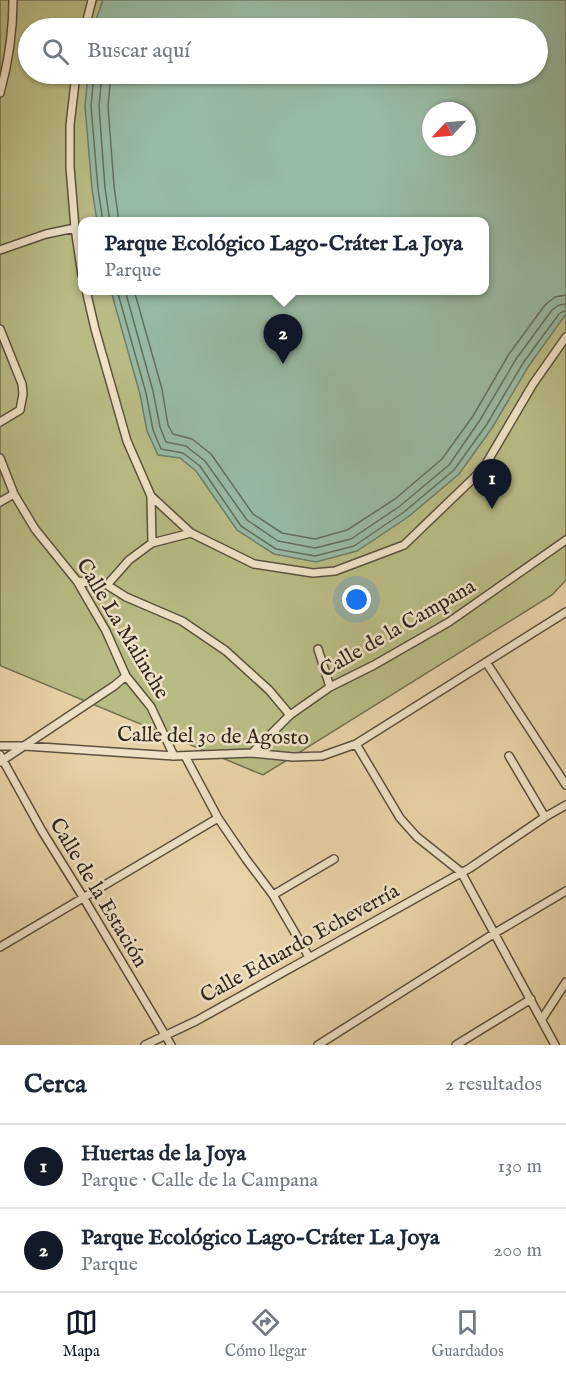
<!DOCTYPE html>
<html lang="es">
<head>
<meta charset="utf-8">
<style>
	body { margin:0; font-family:"IM FELL English",serif; background:#f2f2f3; color:#1f2937 }
	.compass { position:absolute; left:422px; top:102px; width:54px; height:54px; border-radius:50%; background:#fff; box-shadow:0 2px 4px #0004; rotate:244deg }
	.you { position:absolute; left:357px; top:600px; width:21px; height:21px; margin:-15px; border:4px solid #fff; border-radius:50%; background:#1a73e8; box-shadow:0 0 0 9px #1a73e833 }
	.badge { display:grid; place-items:center; width:39px; height:39px; border-radius:50%; background:#111827; color:#fff; font-size:20px; font-weight:700 }
	.pin { position:absolute; translate:-50% -50px; filter:drop-shadow(0 2px 3px #0008) }
	.pin::after { content:''; position:absolute; top:32px; width:21px; height:18px; background:inherit; clip-path:polygon(0 0,100% 0,50% 100%) }
	.popup { position:absolute; left:78px; top:217px; width:411px; height:78px; box-sizing:border-box; display:grid; place-content:center; border-radius:12px; background:#fff; filter:drop-shadow(0 2px 4px #0005); font-size:20px; white-space:nowrap; color:#747a83 }
	.popup b { font-size:22px; color:#1f2937 }
	.popup::after { content:''; position:absolute; left:50%; top:100%; margin-left:-12px; border:12px solid transparent; border-top-color:#fff }
	.list { margin:0; padding:0; list-style:none }
	h2 { display:flex; justify-content:space-between; align-items:center; height:78px; margin:0; padding:0 24px; font-size:26px }
	h2 small { font-size:20px; font-weight:400; color:#747a83 }
	.list li { display:grid; grid-template-columns:39px 1fr auto; gap:18px; align-items:center; box-sizing:border-box; height:84px; padding:0 24px; border-top:2px solid #e0e1e3 }
	.list b { display:block; font-size:22px; white-space:nowrap }
	.list p { margin:0; font-size:20px; white-space:nowrap; color:#747a83 }
	.list em { font-size:20px; font-style:normal; color:#747a83 }
	.icon { flex:none; width:33px; height:33px; fill:none; stroke:currentColor; stroke-width:2; stroke-linecap:round; stroke-linejoin:round }
	.map { position:relative; flex:none; width:566px; height:1045px; overflow:hidden }
	.search { position:absolute; background:#fff; box-shadow:0 2px 4px #0004; left:18px; right:18px; top:18px; height:66px; display:flex; align-items:center; gap:15px; box-sizing:border-box; padding:0 21px; border-radius:33px; color:#747a83; font-size:22px }
	.sheet { height:246px; background:#fff }
	nav { display:flex; justify-content:space-around; align-items:center; box-sizing:border-box; height:84px; border-top:2px solid #e0e1e3; background:#fff; font-size:16px; color:#747a83 }
	nav a { display:grid; justify-items:center; gap:3px }
	nav .on { color:#111827 }
	.map>svg:first-child { display:block }
	.green { fill:#b9bb84; stroke:#737050; stroke-width:1.5; fill-rule:evenodd }
	.water { fill:#98b9a2; stroke:#6d7e6c; stroke-width:1.5; fill-rule:evenodd }
	.lines { fill:none; stroke-linecap:round; stroke-linejoin:round }
	.shore { stroke:#62705f; stroke-width:1.5 }
	.street-casing { stroke:#5c513f; stroke-width:10 }
	.street { stroke:#efe2c6; stroke-width:7 }
	.labels { text-anchor:middle; dominant-baseline:central; stroke-width:5; stroke-linejoin:round; paint-order:stroke }
	.street-label { font-size:21px; fill:#2d261c; stroke:#efe2c6 }
</style>
</head>
<body>
<div class="map">
<svg width="566" height="1045" viewBox="0 0 566 1045">
	<rect width="100%" height="100%" fill="#e7d3a7"/>
	<filter id="stains"><feTurbulence type="fractalNoise" baseFrequency=".00333" numOctaves="4"/><feColorMatrix values="0 0 0 0 .2 0 0 0 0 .09 0 0 0 0 .02 0 0 0 .5 -.17"/></filter>
	<radialGradient id="worn" r=".72"><stop offset=".6" stop-color="#630" stop-opacity="0"/><stop offset="1" stop-color="#630" stop-opacity=".3"/></radialGradient>
	<path class="green" d="M0,0H566V580L552,595L263,775L1,666L0,664ZM28,28H538V74H28ZM431,111H467V147H431ZM82,222H484V290H82Z"/>
	<path class="water" d="M103,0H566V314L528,367L492,428L459,474L408,517L357,551L316,562L274,554L237,530L196,471L180,458L158,455L147,431L140,394L111,291L484,290V222L97,221L92,189L85,106L88,74H538V28H93ZM431,111H467V147H431Z"/>
	<g class="lines">
		<path class="shore" d="M94,74L91,106L98,189L103,222
			M102,74L99,106L105,188L110,222
			M111,74L108,106L114,186L119,222
			M117,290L146,393L153,430L161,449L183,453L200,466L241,526L276,549L315,556L354,546L404,512L454,470L487,424L523,363L559,314L562,312L566,311
			M125,290L153,391L160,427L166,442L186,446L205,461L247,520L278,541L315,548L351,539L400,506L449,465L480,420L516,359L552,310L559,305L566,304
			M134,290L162,389L168,425L173,434L192,439L211,454L253,514L282,533L315,539L347,530L395,499L442,459L473,416L509,354L545,305L555,297L566,295"/>
		<defs>
			<path id="street" d="M85,28L92,0
				M76,74L70,125V167L75,228L82,275
				M0,93C8,64 13,31 13,0
				M0,250L46,234L75,228
				M86,290L95,329L127,441L151,496L191,533L254,564L313,573L335,571L404,545L483,469L533,384L566,337
				M0,329L22,384L23,394L20,410L0,422
				M0,458L14,494L35,529L77,581L106,631L126,676L151,707L174,756
				M151,496L152,543
				M0,502L14,494
				M77,581L107,585L126,597L182,621L226,651L269,690L290,715
				M107,585L129,560L152,543L191,533
				M318,649L330,687
				M486,662L566,785
				M356,744L400,818L417,837L461,872L555,1045
				M0,746H25L174,756L252,753L293,757L322,756L356,744L566,612
				M252,753L290,715L330,687L374,665L449,622L566,540
				M0,755L42,831L83,897L171,1045
				M185,756L218,818L246,859L273,895L309,957
				M509,756L545,817
				M0,762L114,686L126,676
				M273,895L334,859
				M0,947L218,818
				M542,1019L566,982
				M145,1045L196,1021L470,868L545,817L566,805
				M318,1045L495,933L566,891
				M456,1045L531,999"/>
		</defs>
		<use href="#street" class="street-casing"/>
		<use href="#street" class="street"/>
	</g>
	<g class="labels">
		<g class="street-label">
			<text transform="translate(122 629) rotate(59)">Calle La Malinche</text>
			<text transform="translate(398 629) rotate(-30)">Calle de la Campana</text>
			<text transform="translate(213 737) rotate(1)">Calle del 30 de Agosto</text>
			<text transform="translate(98 893) rotate(59)">Calle de la Estación</text>
			<text transform="translate(300 944) rotate(-29)">Calle Eduardo Echeverría</text>
		</g>
	</g>
	<rect width="100%" height="100%" filter="url(#stains)"/>
	<rect width="100%" height="100%" fill="url(#worn)"/>
</svg>
<svg class="compass" viewBox="-18 -18 36 36"><path d="M0-13l5 13h-10z" fill="#e53935"/><path d="M0 13l5-13h-10z" fill="#747a83"/></svg>
<div class="you"></div>
<div class="pin badge" style="left:492px;top:509px">1</div>
<div class="pin badge" style="left:283px;top:364px">2</div>
<div class="popup"><b>Parque Ecológico Lago-Cráter La Joya</b>Parque</div>
<div class="search"><svg class="icon" aria-label="search" viewBox="0 0 24 24"><circle cx="10" cy="10" r="6"/><path d="M15 15l6 6"/></svg>Buscar aquí</div>
</div>
<section class="sheet">
<h2>Cerca<small>2 resultados</small></h2>
<ul class="list">
<li><span class="badge">1</span><div><b>Huertas de la Joya</b><p>Parque · Calle de la Campana</p></div><em>130 m</em></li>
<li><span class="badge">2</span><div><b>Parque Ecológico Lago-Cráter La Joya</b><p>Parque</p></div><em>200 m</em></li>
</ul>
</section>
<nav>
<a class="on"><svg class="icon" aria-label="map" viewBox="0 0 24 24"><path d="M3 6l6-2 6 2 6-2v14l-6 2-6-2-6 2zM9 4v14M15 6v14"/></svg>Mapa</a>
<a><svg class="icon" aria-label="directions" viewBox="0 0 24 24"><path d="M12 3l9 9-9 9-9-9zM9 14v-3h6M13 9l2 2-2 2"/></svg>Cómo llegar</a>
<a><svg class="icon" aria-label="saved" viewBox="0 0 24 24"><path d="M7 4h10v16l-5-4-5 4z"/></svg>Guardados</a>
</nav>
</body>
</html>
